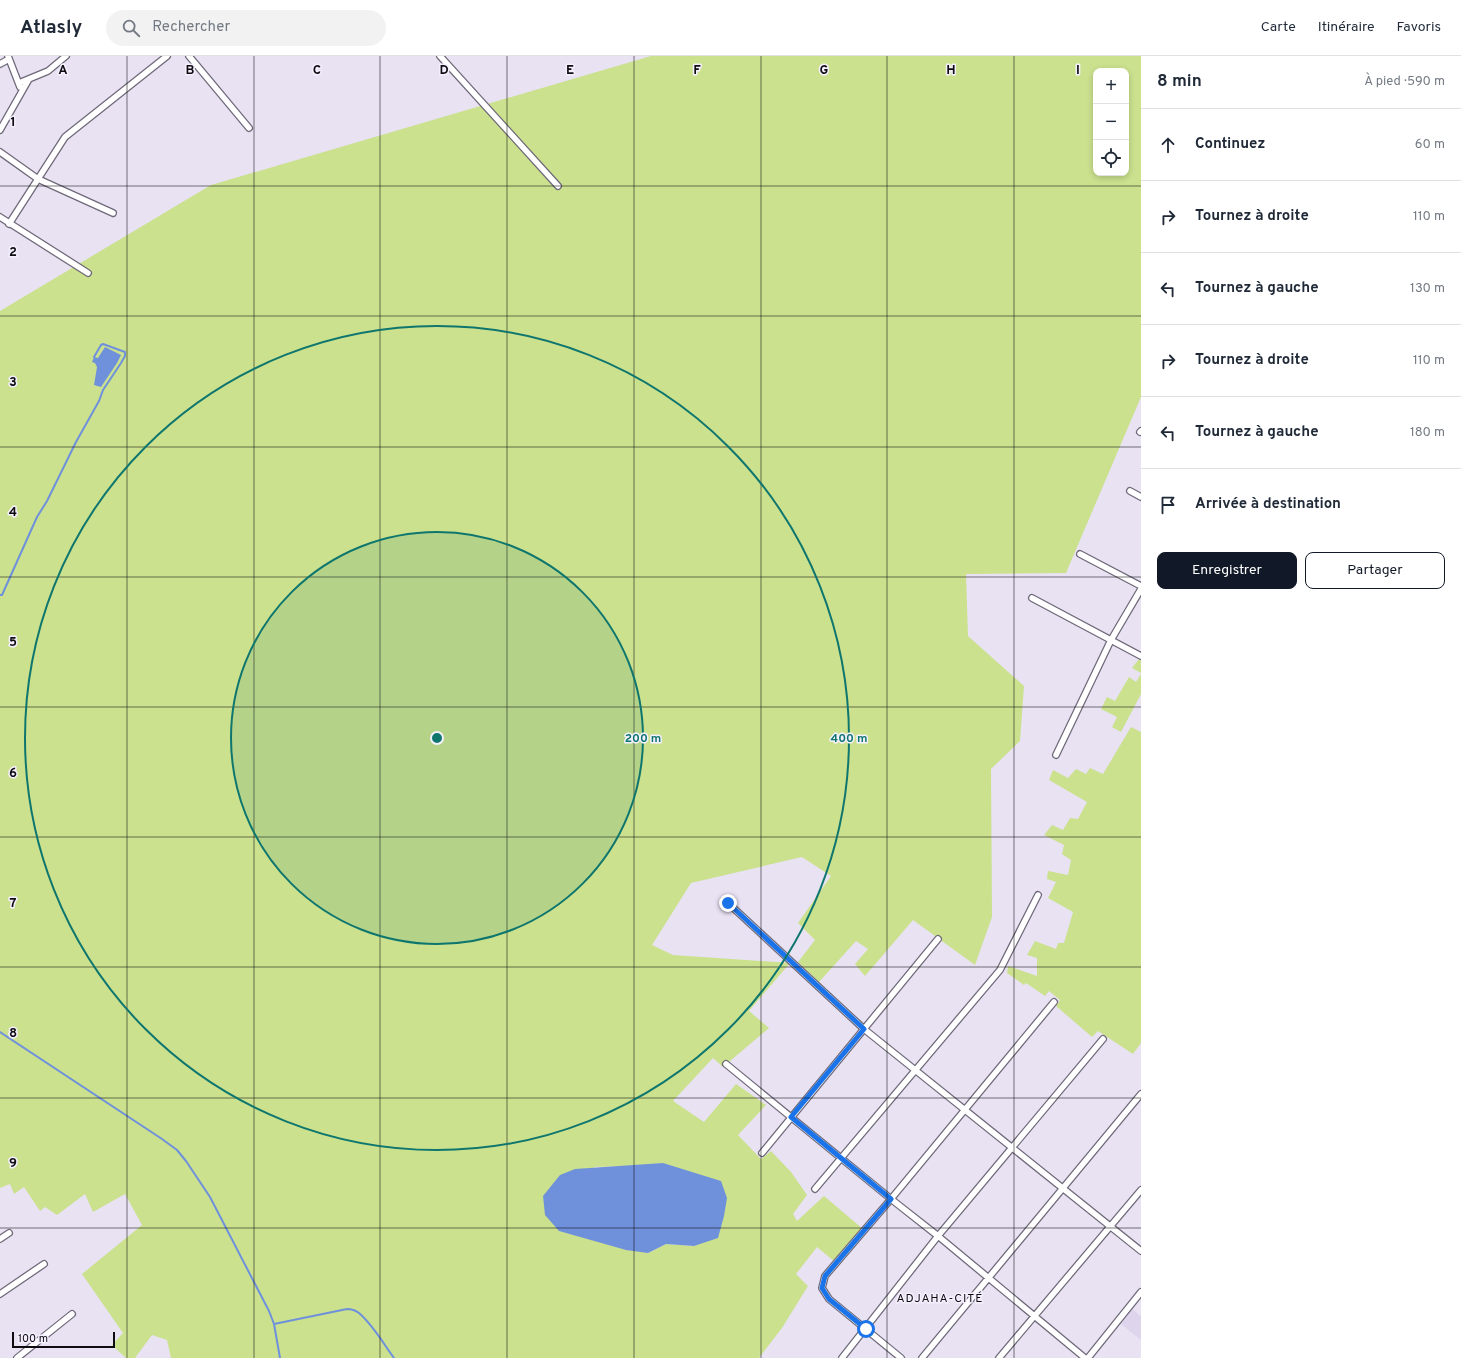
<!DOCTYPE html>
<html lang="fr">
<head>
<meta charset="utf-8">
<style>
	body { margin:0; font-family:Overpass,sans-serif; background:#f2f2f3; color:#1f2937 }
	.controls { position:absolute; right:12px; top:12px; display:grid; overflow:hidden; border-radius:8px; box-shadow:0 2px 6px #0003 }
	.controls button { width:36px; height:36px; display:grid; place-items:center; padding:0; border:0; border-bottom:1px solid #e0e1e3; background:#fff; color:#1f2937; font:20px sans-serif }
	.scale { position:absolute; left:12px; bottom:10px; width:103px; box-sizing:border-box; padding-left:4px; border:2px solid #0e0b11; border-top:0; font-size:11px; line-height:14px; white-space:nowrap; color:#0e0b11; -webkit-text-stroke:3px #f5f0fe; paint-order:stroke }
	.stop { position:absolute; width:12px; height:12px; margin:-9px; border:3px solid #1a73e8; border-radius:50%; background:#fff }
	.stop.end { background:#1a73e8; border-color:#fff; box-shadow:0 1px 4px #0008 }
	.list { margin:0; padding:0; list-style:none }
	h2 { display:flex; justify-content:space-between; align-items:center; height:52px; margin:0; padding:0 16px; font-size:17px }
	h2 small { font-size:13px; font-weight:400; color:#747a83 }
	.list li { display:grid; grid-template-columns:26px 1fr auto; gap:12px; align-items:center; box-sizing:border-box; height:72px; padding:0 16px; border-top:1px solid #e0e1e3 }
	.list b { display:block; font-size:15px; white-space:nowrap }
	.list em { font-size:13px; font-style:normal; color:#747a83 }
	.actions { display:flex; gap:8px; padding:12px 16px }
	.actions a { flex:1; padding:9px 0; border:1px solid #111827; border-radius:8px; text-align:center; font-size:14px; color:#111827 }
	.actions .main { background:#111827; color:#fff }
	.icon { flex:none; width:22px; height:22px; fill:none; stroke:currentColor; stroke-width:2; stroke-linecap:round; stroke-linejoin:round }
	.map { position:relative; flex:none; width:1141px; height:1302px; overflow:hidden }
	header { display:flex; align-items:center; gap:24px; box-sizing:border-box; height:56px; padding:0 20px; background:#fff; border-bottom:1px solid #e0e1e3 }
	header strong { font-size:19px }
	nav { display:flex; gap:22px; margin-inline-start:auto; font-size:14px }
	.search { width:280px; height:36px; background:#f2f2f3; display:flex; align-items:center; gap:10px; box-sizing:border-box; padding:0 14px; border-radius:22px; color:#747a83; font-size:15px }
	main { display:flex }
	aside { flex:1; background:#fff }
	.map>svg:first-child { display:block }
	.built { fill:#ded5ed }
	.green { fill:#cbe18e; fill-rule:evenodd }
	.water { fill:#6f91db }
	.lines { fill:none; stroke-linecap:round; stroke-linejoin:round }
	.stream { stroke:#6f91db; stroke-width:2 }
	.street-casing { stroke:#6e6878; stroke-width:8 }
	.street { stroke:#fff; stroke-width:5.5 }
	.route { stroke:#1a73e8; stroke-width:5 }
	.grid { fill:none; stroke:#0e0b11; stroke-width:1; stroke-opacity:0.55 }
	.ring { fill:none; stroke:#0f766e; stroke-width:2 }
	.labels { text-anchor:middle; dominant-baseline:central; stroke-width:3; stroke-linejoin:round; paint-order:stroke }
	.neighbourhood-label { font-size:12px; letter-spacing:1px; fill:#0e0b11; stroke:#f5f0fe }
	.grid-label { font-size:13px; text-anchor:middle; font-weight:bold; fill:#0e0b11; stroke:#f5f0fe; stroke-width:3; stroke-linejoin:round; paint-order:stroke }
	.centre { fill:#0f766e; stroke:#f5f0fe; stroke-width:2 }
	.ring-label { font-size:12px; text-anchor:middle; font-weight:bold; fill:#0f766e; stroke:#f5f0fe; stroke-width:3; stroke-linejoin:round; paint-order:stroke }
</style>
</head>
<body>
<header>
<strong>Atlasly</strong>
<div class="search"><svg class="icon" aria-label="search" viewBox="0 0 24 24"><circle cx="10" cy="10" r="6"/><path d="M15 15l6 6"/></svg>Rechercher</div>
<nav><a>Carte</a><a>Itinéraire</a><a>Favoris</a></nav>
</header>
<main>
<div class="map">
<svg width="1141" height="1302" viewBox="0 0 1141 1302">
	<rect width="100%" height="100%" fill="#e8e2f3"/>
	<path class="built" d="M1132,1253L1141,1260V1284L1121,1268Z"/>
	<path class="green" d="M651,0H1141V341L1066,517L966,518L968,580L1024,630L1020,685L991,713L992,861L975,909L913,864L865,920L855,908L868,893L856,885L819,926L798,906L815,884L798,867L831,820L802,801L691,827L652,889L673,899L790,907L749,955L769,972L723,1011L713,1002L673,1045L704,1066L736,1028L766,1049L738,1079L761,1103L771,1095L791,1116L807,1139L793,1158L797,1165L824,1140L863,1173L835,1206L817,1191L796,1218L808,1230L782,1272L759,1302H171L167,1284L152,1279L135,1302H126L112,1289L123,1277L82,1218L142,1169L125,1138L93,1156L85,1138L57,1159L45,1151L40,1155L24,1131L14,1138L10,1128L0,1132V255L211,129ZM1096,15H1126V117H1096ZM633,1110L694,1190L666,1188L648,1197L560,1175L594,1111Z
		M1139,603L1141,605V617L1132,612Z
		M1141,618V638L1121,676L1112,671L1117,661L1101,653L1107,641L1115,645L1129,621L1136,626Z
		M1131,671L1141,676V987L1133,998L1098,975L1092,981L1056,950L1060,944L1049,935L1045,940L1026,927L1024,929L1007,917L1008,910L1037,920V902L1027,899L1035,885L1056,893L1058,887H1064L1073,856L1048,842L1056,826L1047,823L1048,815L1068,819L1071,804L1062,798L1064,789L1044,779L1052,769L1063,774L1070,762L1078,763L1087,746L1049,724L1053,714L1068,722L1076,713L1086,718L1090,712L1103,718Z"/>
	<path class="water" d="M105,291L121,299L117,307L101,331L94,329L97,311L95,307L92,306L94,301L98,302Z
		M663,1107L721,1125L727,1142L724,1160L718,1182L694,1190L666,1188L648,1197L626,1194L559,1175L545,1159L543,1140L560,1119L575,1113Z"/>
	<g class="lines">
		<path class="stream" d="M0,539H2L37,461L47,445L76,386L99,345L103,334L121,307L125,300V296L103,288L101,289L94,301
			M0,976L162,1083L177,1094L186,1105L210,1141L269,1255L274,1268L280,1302
			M274,1268L347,1253C351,1253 355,1254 359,1257C373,1269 383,1287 394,1302"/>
		<defs>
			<path id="street" d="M8,0L20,31
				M189,0L249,72
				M440,0L558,130
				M0,8L9,3
				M19,27L48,15L66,0
				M0,74L29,23
				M0,96L38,123L113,157
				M0,161L88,217
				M9,168L65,81L167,0
				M1140,376L1141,375
				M1130,435L1141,441
				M1080,498L1141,530
				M1032,542L1141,600
				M1056,699L1111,584L1141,533
				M728,847L864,973L1141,1195
				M726,1008L891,1143L938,1180L1085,1302
				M762,1097L938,883
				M815,1133L1000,914L1038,839
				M0,1183L9,1177
				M0,1238L44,1208
				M17,1302L72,1258
				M842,1302L938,1180L1103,983
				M901,1302L829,1243L822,1232L825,1220L891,1143L1054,946
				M922,1302L1141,1038
				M999,1302L1141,1134
				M1088,1302L1141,1236"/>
		</defs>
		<use href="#street" class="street-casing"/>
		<use href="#street" class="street"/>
	</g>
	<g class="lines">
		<path class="route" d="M728,847L864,973L791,1061L891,1143L825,1220L822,1232L829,1243L866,1273"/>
	</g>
	<path class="grid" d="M127,0V1302M254,0V1302M380,0V1302M507,0V1302M634,0V1302M761,0V1302M887,0V1302M1014,0V1302M0,130H1141M0,260H1141M0,391H1141M0,521H1141M0,651H1141M0,781H1141M0,911H1141M0,1042H1141M0,1172H1141"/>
	<circle cx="437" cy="682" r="206" fill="#0f766e" fill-opacity=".12"/>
	<g class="ring">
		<circle cx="437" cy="682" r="206"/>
		<circle cx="437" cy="682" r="412"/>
	</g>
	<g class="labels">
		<g class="neighbourhood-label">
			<text x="940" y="1243">ADJAHA-CITÉ</text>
		</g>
	</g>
	<g class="grid-label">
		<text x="63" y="18">A</text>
		<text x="190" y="18">B</text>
		<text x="317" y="18">C</text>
		<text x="444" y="18">D</text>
		<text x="570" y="18">E</text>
		<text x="697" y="18">F</text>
		<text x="824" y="18">G</text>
		<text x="951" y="18">H</text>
		<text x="1078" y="18">I</text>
		<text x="13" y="70">1</text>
		<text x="13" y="200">2</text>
		<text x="13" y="330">3</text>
		<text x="13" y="460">4</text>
		<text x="13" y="590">5</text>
		<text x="13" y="721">6</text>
		<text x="13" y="851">7</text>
		<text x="13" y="981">8</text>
		<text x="13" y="1111">9</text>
	</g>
	<circle cx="437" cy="682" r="6" class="centre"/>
	<g class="ring-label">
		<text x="643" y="686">200 m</text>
		<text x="849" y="686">400 m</text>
	</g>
</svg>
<div class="controls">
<button>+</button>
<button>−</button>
<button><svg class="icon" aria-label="locate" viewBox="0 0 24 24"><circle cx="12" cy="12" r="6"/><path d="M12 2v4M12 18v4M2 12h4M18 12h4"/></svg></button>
</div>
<div class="scale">100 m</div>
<div class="stop" style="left:866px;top:1273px"></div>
<div class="stop end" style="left:728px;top:847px"></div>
</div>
<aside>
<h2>8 min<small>À pied · 590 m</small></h2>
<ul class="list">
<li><svg class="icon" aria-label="ahead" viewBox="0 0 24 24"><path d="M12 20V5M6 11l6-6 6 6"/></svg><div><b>Continuez</b></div><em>60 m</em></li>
<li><svg class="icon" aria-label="right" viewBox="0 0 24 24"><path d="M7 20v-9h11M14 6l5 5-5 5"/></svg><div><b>Tournez à droite</b></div><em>110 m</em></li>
<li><svg class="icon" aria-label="left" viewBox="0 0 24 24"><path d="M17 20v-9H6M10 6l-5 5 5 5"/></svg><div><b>Tournez à gauche</b></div><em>130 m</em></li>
<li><svg class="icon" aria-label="right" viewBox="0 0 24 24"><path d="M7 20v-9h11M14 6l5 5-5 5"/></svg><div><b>Tournez à droite</b></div><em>110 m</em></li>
<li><svg class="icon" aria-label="left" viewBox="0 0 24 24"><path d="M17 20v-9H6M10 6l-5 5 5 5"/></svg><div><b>Tournez à gauche</b></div><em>180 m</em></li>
<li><svg class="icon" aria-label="arrive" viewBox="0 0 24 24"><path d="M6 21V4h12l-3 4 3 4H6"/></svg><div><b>Arrivée à destination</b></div></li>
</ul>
<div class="actions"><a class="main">Enregistrer</a><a>Partager</a></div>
</aside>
</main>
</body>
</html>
